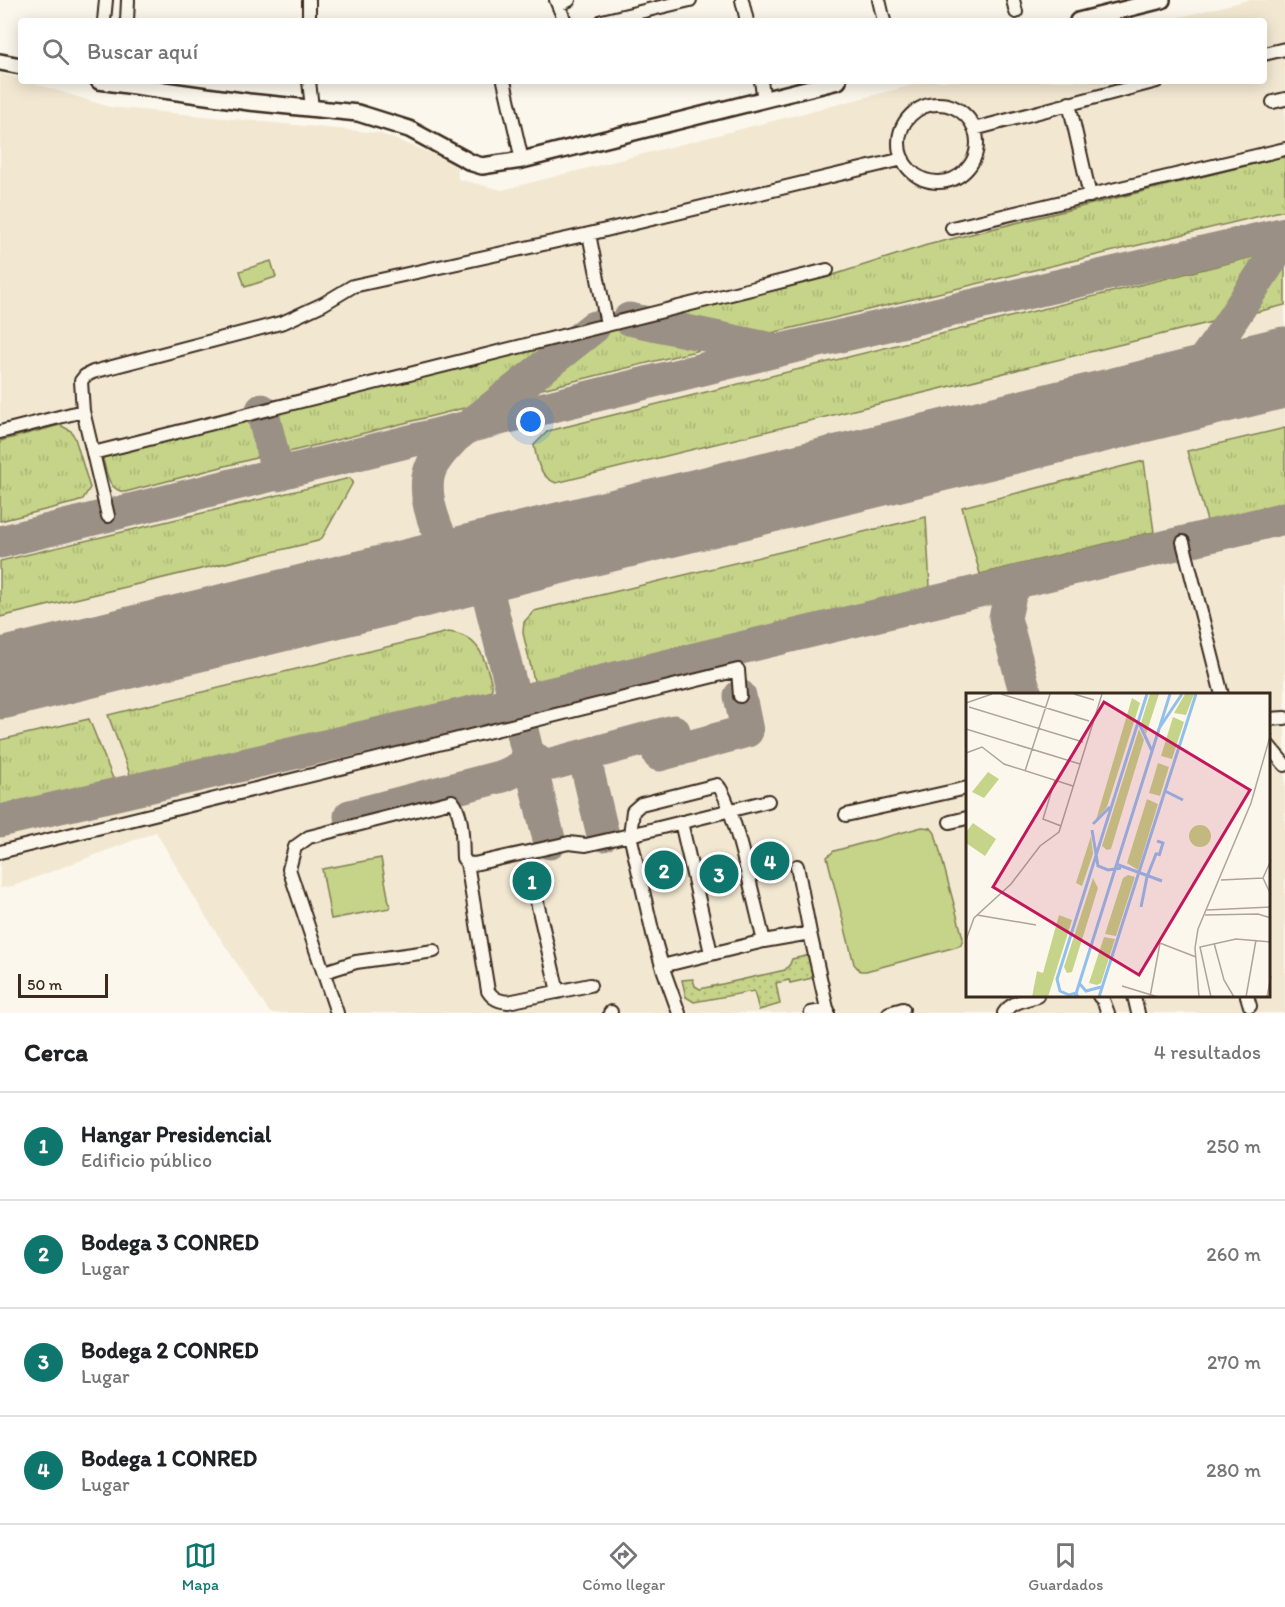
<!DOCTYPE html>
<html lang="es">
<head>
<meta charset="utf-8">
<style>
	body { margin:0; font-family:Itim,sans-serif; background:#f2f2f2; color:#202124 }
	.scale { position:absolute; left:18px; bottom:15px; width:90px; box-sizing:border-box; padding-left:6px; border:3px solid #3b2a1e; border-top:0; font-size:16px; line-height:21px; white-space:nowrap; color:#3b2a1e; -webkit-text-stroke:4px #fbf7ec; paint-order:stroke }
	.you { position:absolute; left:531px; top:422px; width:21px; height:21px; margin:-15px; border:4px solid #fff; border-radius:50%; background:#1a73e8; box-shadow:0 0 0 9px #1a73e833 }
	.badge { display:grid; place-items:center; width:39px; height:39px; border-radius:50%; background:#0f766e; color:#fff; font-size:20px; font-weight:700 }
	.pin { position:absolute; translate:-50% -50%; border:3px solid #fff; box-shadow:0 2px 6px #0006 }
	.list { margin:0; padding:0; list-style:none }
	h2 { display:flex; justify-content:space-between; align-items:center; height:78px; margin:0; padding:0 24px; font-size:26px }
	h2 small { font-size:20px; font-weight:400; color:#757577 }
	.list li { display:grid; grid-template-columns:39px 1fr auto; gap:18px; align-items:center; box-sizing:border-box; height:108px; padding:0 24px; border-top:2px solid #e0e0e0 }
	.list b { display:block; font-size:22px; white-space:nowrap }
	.list p { margin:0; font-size:20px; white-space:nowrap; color:#757577 }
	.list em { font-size:20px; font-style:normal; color:#757577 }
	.icon { flex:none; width:33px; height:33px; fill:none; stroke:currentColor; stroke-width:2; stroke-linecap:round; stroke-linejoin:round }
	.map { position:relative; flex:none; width:1285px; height:1013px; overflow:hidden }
	.search { position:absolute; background:#fff; box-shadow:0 3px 15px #0003; left:18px; right:18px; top:18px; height:66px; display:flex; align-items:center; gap:15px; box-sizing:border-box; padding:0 21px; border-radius:6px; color:#757577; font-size:22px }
	.sheet { height:510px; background:#fff }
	nav { display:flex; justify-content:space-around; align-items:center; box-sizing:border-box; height:84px; border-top:2px solid #e0e0e0; background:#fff; font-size:16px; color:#757577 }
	nav a { display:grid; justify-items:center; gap:3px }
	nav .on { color:#0f766e }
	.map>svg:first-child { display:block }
	.built { fill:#f2e8d2; fill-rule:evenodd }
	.grass { fill:url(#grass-tufts); stroke:#807f53; stroke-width:1.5 }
	.park { fill:url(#park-dots); stroke:#807f53; stroke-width:1.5 }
	.pitch { fill:#c5d488; stroke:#807f53; stroke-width:1.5 }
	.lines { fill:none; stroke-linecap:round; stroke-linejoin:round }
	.taxiway { stroke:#9b9085; stroke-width:33 }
	.runway { stroke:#9b9085; stroke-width:81 }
	.minor-casing { stroke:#3b2a1e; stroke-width:16 }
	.major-casing { stroke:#3b2a1e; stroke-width:20 }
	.minor { stroke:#fbf7ec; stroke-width:12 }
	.major { stroke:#fbf7ec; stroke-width:15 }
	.inset-river { fill:none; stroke:#92c0ec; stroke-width:3 }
	.inset-road { fill:none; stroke:#aea59a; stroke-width:1.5 }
	.view { fill:#c2185b; fill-opacity:0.15; stroke:#c2185b; stroke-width:3 }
	.inset-edge { fill:none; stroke:#3b2a1e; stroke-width:3 }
</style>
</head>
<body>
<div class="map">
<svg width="1285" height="1013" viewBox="0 0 1285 1013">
	<defs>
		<pattern id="grass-tufts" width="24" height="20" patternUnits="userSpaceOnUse" patternTransform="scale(1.5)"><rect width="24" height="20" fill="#c5d488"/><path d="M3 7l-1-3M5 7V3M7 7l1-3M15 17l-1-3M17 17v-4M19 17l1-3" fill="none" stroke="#aab675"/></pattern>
		<pattern id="park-dots" width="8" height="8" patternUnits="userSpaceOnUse" patternTransform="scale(1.5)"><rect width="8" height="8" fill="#c5d488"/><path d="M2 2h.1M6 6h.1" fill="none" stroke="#aab675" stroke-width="1.8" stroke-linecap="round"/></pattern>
	</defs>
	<rect width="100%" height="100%" fill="#fbf7ec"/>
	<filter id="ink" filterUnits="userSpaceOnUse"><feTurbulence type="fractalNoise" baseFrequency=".0167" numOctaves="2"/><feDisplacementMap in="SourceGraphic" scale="12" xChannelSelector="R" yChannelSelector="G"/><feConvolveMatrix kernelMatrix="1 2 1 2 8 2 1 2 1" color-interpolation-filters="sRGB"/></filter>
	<g filter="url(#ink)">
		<path class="built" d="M1248,0H1285V1013H270L206,917L156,832L13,886L0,888V73L21,79V81H26L110,107L379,133L457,163L458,179L502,190L929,81H1264V21H1165ZM967,695H1268V996H967Z"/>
		<path class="grass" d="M1285,156V210L763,335H752L660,317L830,276L927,245Z
			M1257,256L1216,321L556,483C539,476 537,461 534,445L548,431Z
			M1285,258V305L1257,312L1253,309Z
			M612,329L707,340L711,342L712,347L530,392L527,391V389Z
			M560,342V345L476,405L285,453L279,449L273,422L279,412Z
			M247,421L255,427L260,451L256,458L125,492C108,490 107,474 103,459L104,456Z
			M60,425L71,431L75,438L90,488L83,499L77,502L0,521V441Z
			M1285,428V503L1207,521L1187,451Z
			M1144,461L1154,532L980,574L962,507Z
			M350,478L353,482L351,486L322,538L318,541L0,617V561Z
			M926,517L930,587L535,685L523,633L524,622L534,611Z
			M448,632C479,635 485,658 492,685V689L486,694L131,777L108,715Z
			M89,719L114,781L0,809V740Z"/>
		<path class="park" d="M811,955L817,977L790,983L789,980L776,983L780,1004L759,1010L754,991L694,1002L686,997L682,980L693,979L695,986L700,989L785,970L790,964L792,959Z"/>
		<path class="pitch" d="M271,261L276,277L245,287L240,271Z
			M922,827L931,828L935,833L963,938L961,945L956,947L866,971H860L854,964L827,857L834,851Z
			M381,858L390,908L331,919L322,869Z"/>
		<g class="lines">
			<path class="taxiway" d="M629,319L772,349
				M1217,342C1214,361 1219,369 1234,380
				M1180,392L1217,342L1285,239
				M262,410L278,475
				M0,542L780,350L1285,233
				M496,558L490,574L488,593L550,843
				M428,575C436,561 439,551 438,534
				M1018,581L1010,595L1005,618L1026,695
				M488,593C478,579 465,569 453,556C437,538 421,494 430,470C435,457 446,447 455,437L594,327
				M592,753L586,764L603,835
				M659,755L747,731L740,696
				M350,816L503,776C515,771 523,767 529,755L543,764H552L674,731L679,750
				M0,821L515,702L1285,518"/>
			<path class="runway" d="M0,679L1285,367"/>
			<defs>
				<path id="minor" d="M556,0L565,21
					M742,0L747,21
					M879,0L884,21
					M1013,0L1016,12
					M558,5L569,0
					M104,21L106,0
					M127,21L128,0
					M309,21V0
					M602,21L690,0
					M1264,54L1285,49
					M309,81L312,108
					M504,81L522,160
					M761,81L764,100
					M1273,102L1285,99
					M1069,103L1090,196
					M899 143a39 39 0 1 1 78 0a39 39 0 1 1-78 0Z
					M974,129L1157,81
					M952,228L1285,149
					M589,234L607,324
					M0,432L83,411
					M93,453L827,270
					M108,516L83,411L81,381L85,376L93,372L284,322L323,304L353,286L589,234L903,159
					M1183,542L1222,695
					M1268,719L1285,718
					M1268,745L1285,765
					M846,815L967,788
					M681,822L711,953
					M950,822L967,818
					M0,852L738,670L740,696
					M467,863L488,991C493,999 499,1001 508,1002L590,985
					M797,866L810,933
					M537,902L558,992
					M662,966L653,934L630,835L768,801
					M324,972L356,962L434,951
					M1099,996L1103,1000L1108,1013
					M1134,996L1138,1013
					M1247,996L1250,1006
					M337,1013L289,869L295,847L309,837L452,801C464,815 462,841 463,858L467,863L474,864L569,843L586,845L630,835L633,811L641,804L717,785C732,795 757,915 764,941
					M610,1013L611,1012
					M679,1013L662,966L764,941L810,933L828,1013
					M811,1013L828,1010
					M889,1013L903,1009
					M1004,1013C1011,1002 1025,1000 1037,996"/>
				<path id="major" d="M1078,21L1162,0
					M0,62L21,66
					M99,81L249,102L358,113L409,129L472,163L482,166L522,160L838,81"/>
			</defs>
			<use href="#minor" class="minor-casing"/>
			<use href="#major" class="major-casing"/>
			<use href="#minor" class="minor"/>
			<use href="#major" class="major"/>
		</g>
	</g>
	<g transform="translate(966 693)">
		<rect width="304" height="304" fill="#fbf7ec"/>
		<path d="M184,1H193L180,41L175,30ZM219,1H228L220,22L208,20ZM166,5L174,10L141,114L130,127ZM207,24L218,29L206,66L195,63ZM173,36L178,47L145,156L141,157L136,153ZM192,70L203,74L194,103L183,100ZM181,106L192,111L172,177L161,170ZM125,143L127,161L116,193L110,190ZM162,182L169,184L150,243L139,241L157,185ZM127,185L132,195L106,279L101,280L98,274ZM93,222L106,227L82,304H66L71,278L77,280ZM138,244L149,246L135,290L131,292L123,290Z" fill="#c5d488"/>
		<path d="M22,79L33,86L18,105L6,99ZM7,130L30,146L19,163L0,150V139ZM223 143a11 11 0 1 1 22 0a11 11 0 1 1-22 0Z" fill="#c5d488"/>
		<path class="inset-river" d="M172,28L186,58M192,37L216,1M199,98L217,107M127,131L144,114M126,137L132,173L142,177L155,175M191,148L197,150L193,163M150,171L196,188M175,214L181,184L190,161H194M113,290L120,298L135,294M109,304L204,1M112,304L110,300L103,302L94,298L91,286L181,1M133,304L230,1"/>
		<path class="inset-road" d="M35,1L123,28M108,1L128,7M0,10L26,1M3,14L117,49M0,36L114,71M0,60L16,54L38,71L107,93M59,78L84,1M89,87L77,126L95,133M305,167L297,185L305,202M255,187L297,185M241,217L305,214M11,222L70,232M239,222L292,221L305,225M0,247L8,225L45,191L74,153L93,139L136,1M248,250L258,287L268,304M156,293L192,304M184,304L194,250L230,264M233,304L229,255L232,236L285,110L305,40M245,304L234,254L270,246L305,249M280,304L290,247M301,304L305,283"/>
		<path class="view" d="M138,9L284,97L173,282L27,194Z"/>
		<rect width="304" height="304" class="inset-edge"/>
	</g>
</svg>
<div class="scale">50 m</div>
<div class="you"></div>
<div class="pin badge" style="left:532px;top:881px">1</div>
<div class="pin badge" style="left:664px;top:870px">2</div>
<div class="pin badge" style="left:719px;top:874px">3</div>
<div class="pin badge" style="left:770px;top:861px">4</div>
<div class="search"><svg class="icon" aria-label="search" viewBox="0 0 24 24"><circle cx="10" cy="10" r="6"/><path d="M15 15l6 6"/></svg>Buscar aquí</div>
</div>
<section class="sheet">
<h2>Cerca<small>4 resultados</small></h2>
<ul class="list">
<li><span class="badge">1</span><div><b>Hangar Presidencial</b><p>Edificio público</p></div><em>250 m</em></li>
<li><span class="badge">2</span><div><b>Bodega 3 CONRED</b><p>Lugar</p></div><em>260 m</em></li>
<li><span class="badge">3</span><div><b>Bodega 2 CONRED</b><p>Lugar</p></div><em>270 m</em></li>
<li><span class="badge">4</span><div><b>Bodega 1 CONRED</b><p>Lugar</p></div><em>280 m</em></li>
</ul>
</section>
<nav>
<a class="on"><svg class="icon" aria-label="map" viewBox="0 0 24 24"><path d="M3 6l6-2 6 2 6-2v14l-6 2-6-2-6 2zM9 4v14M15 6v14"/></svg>Mapa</a>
<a><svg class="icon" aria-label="directions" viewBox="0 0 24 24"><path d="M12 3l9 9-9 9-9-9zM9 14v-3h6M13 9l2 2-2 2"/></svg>Cómo llegar</a>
<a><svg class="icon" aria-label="saved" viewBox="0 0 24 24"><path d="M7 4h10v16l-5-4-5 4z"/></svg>Guardados</a>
</nav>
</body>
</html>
